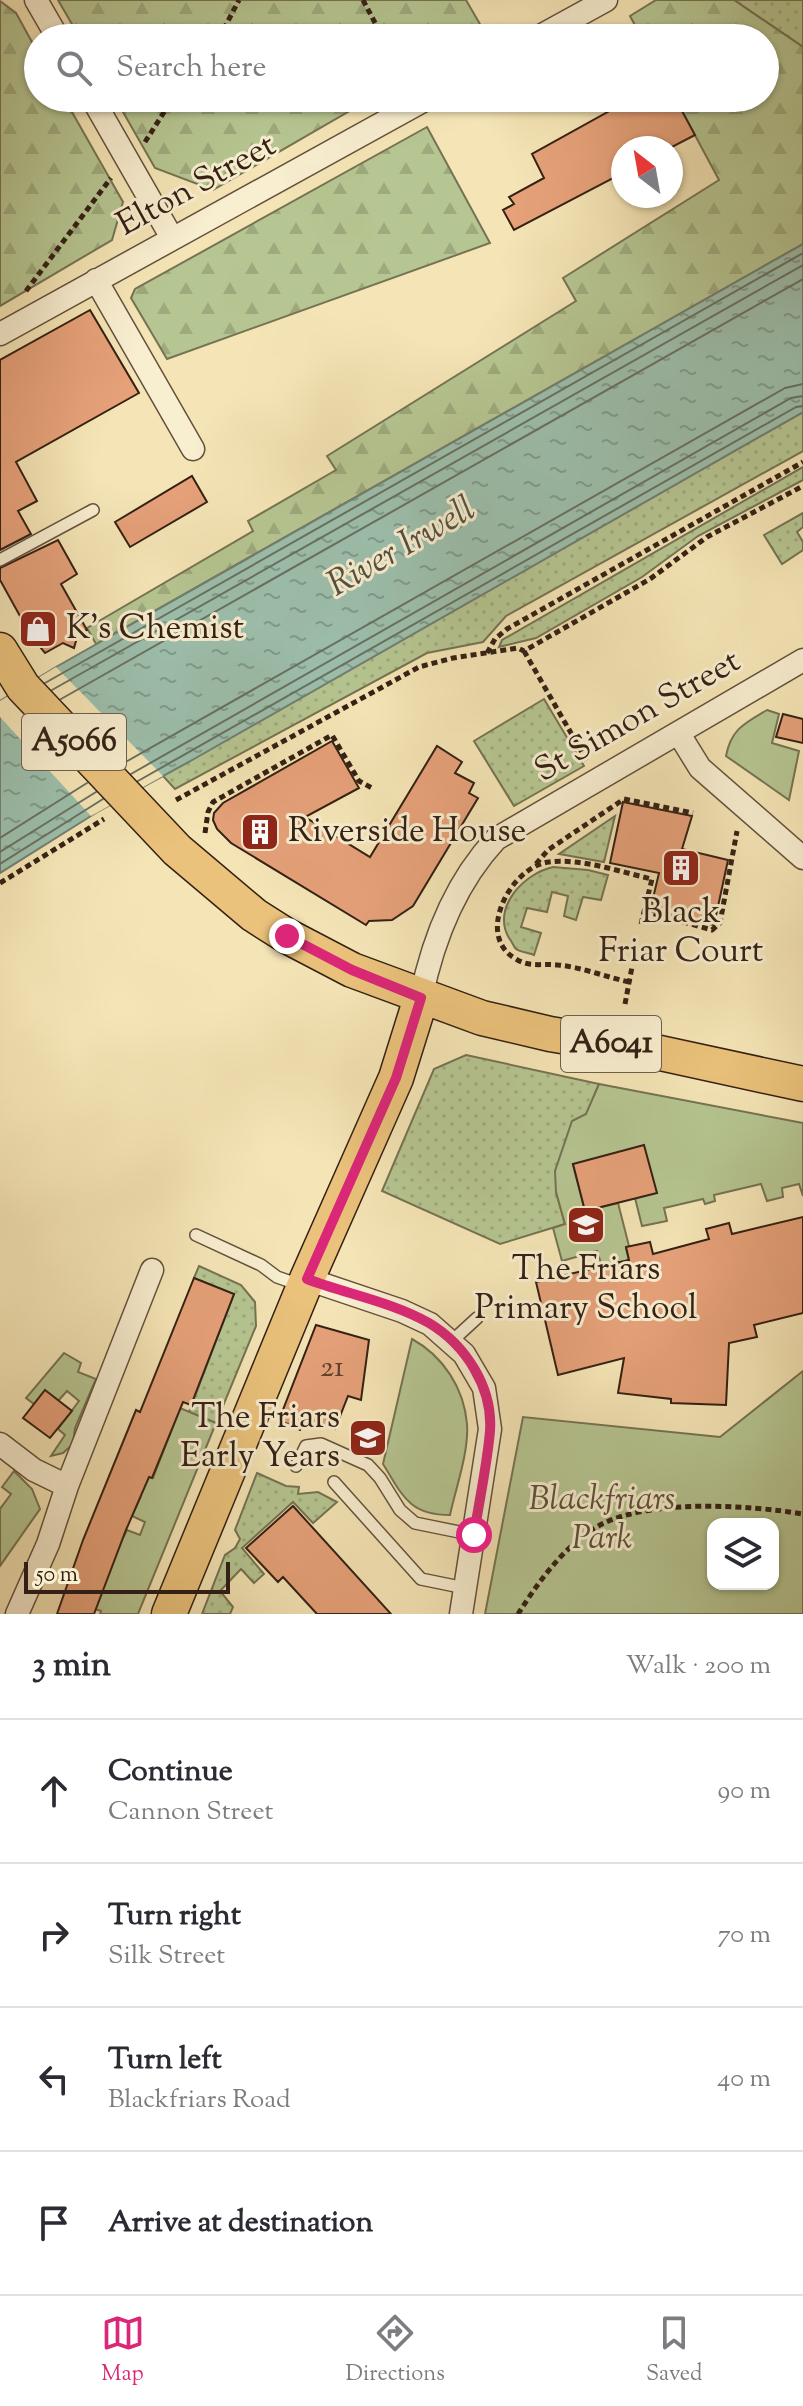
<!DOCTYPE html>
<html lang="en">
<head>
<meta charset="utf-8">
<style>
	body { margin:0; font-family:"Sorts Mill Goudy",serif; background:#f7f7f7; color:#2b2b33 }
	.controls { position:absolute; right:24px; bottom:24px; display:grid; overflow:hidden; border-radius:16px; box-shadow:0 2px 6px #0004 }
	.controls button { width:72px; height:72px; display:grid; place-items:center; padding:0; border:0; border-bottom:2px solid #e1e1e2; background:#fff; color:#2b2b33; font:40px sans-serif }
	.compass { position:absolute; left:611px; top:136px; width:72px; height:72px; border-radius:50%; background:#fff; box-shadow:0 2px 6px #0004; rotate:329deg }
	.scale { position:absolute; left:24px; bottom:20px; width:206px; box-sizing:border-box; padding-left:8px; border:4px solid #342014; border-top:0; font-size:22px; line-height:28px; white-space:nowrap; color:#342014; -webkit-text-stroke:6px #f8eed0; paint-order:stroke }
	.stop { position:absolute; width:24px; height:24px; margin:-18px; border:6px solid #db2777; border-radius:50%; background:#fff }
	.stop.end { background:#db2777; border-color:#fff; box-shadow:0 2px 8px #0008 }
	.list { margin:0; padding:0; list-style:none }
	h2 { display:flex; justify-content:space-between; align-items:center; height:104px; margin:0; padding:0 32px; font-size:34px }
	h2 small { font-size:26px; font-weight:400; color:#7c7c81 }
	.list li { display:grid; grid-template-columns:52px 1fr auto; gap:24px; align-items:center; box-sizing:border-box; height:144px; padding:0 32px; border-top:2px solid #e1e1e2 }
	.list b { display:block; font-size:30px; white-space:nowrap }
	.list p { margin:0; font-size:26px; white-space:nowrap; color:#7c7c81 }
	.list em { font-size:26px; font-style:normal; color:#7c7c81 }
	.icon { flex:none; width:44px; height:44px; fill:none; stroke:currentColor; stroke-width:2; stroke-linecap:round; stroke-linejoin:round }
	.map { position:relative; flex:none; width:803px; height:1614px; overflow:hidden }
	.search { position:absolute; background:#fff; box-shadow:0 2px 6px #0004; left:24px; right:24px; top:24px; height:88px; display:flex; align-items:center; gap:20px; box-sizing:border-box; padding:0 28px; border-radius:44px; color:#7c7c81; font-size:30px }
	.sheet { height:680px; background:#fff }
	nav { display:flex; justify-content:space-around; align-items:center; box-sizing:border-box; height:112px; border-top:2px solid #e1e1e2; background:#fff; font-size:22px; color:#7c7c81 }
	nav a { display:grid; justify-items:center; gap:4px }
	nav .on { color:#db2777 }
	.map>svg:first-child { display:block }
	.grass { fill:url(#grass-dots); stroke:#757353; stroke-width:2 }
	.forest { fill:url(#forest-firs); stroke:#757353; stroke-width:2 }
	.green { fill:#b6c692; stroke:#757353; stroke-width:2; fill-rule:evenodd }
	.water { fill:url(#water-ripples); stroke:#727f70; stroke-width:2 }
	.pier { fill:#f5e5b6 }
	.lines { fill:none; stroke-linecap:round; stroke-linejoin:round }
	.shore { stroke:#687060; stroke-width:2 }
	.building { fill:#e6a179; stroke:#342014; stroke-width:2 }
	.lane-casing { stroke:#64513c; stroke-width:14 }
	.street-casing { stroke:#64513c; stroke-width:25 }
	.primary-casing { stroke:#342014; stroke-width:37 }
	.path { stroke:#342014; stroke-width:5; stroke-dasharray:6 4; stroke-linecap:butt }
	.lane { stroke:#f8eed0; stroke-width:11 }
	.street { stroke:#f8eed0; stroke-width:22 }
	.primary { stroke:#eac27b; stroke-width:34 }
	.route { stroke:#db2777; stroke-width:10 }
	.labels { text-anchor:middle; dominant-baseline:central; stroke-width:6; stroke-linejoin:round; paint-order:stroke }
	.number-label { font-size:30px; fill:#60402d }
	.shield { fill:#f8eed0; stroke:#6f5e4c; stroke-width:2 }
	.shield-label { font-size:32px; font-weight:bold; fill:#342014 }
	.street-label { font-size:34px; fill:#342014; stroke:#f8eed0 }
	.poi-label { font-size:34px; fill:#342014; stroke:#f8eed0; text-anchor:start }
	.park-label { font-size:34px; font-style:italic; fill:#5b523a; stroke:#f8eed0 }
	.water-label { font-size:36px; font-style:italic; fill:#535042; stroke:#f8eed0 }
</style>
</head>
<body>
<div class="map">
<svg width="803" height="1614" viewBox="0 0 803 1614">
	<defs>
		<pattern id="grass-dots" width="8" height="8" patternUnits="userSpaceOnUse" patternTransform="scale(2)"><rect width="8" height="8" fill="#b6c692"/><path d="M2 2h.1M6 6h.1" fill="none" stroke="#9daa7d" stroke-width="1.8" stroke-linecap="round"/></pattern>
		<pattern id="forest-firs" width="22" height="20" patternUnits="userSpaceOnUse" patternTransform="scale(2)"><rect width="22" height="20" fill="#b6c692"/><path d="M5 1l3.5 6h-7zM16 11l3.5 6h-7z" fill="#9daa7d"/></pattern>
		<pattern id="water-ripples" width="26" height="14" patternUnits="userSpaceOnUse" patternTransform="scale(2)"><rect width="26" height="14" fill="#9cbfad"/><path d="M2 4q2-2 4 0t4 0M15 11q2-2 4 0t4 0" fill="none" stroke="#809b8c"/></pattern>
	</defs>
	<rect width="100%" height="100%" fill="#f5e5b6"/>
	<filter id="stains"><feTurbulence type="fractalNoise" baseFrequency=".0025" numOctaves="4"/><feColorMatrix values="0 0 0 0 .2 0 0 0 0 .09 0 0 0 0 .02 0 0 0 .5 -.17"/></filter>
	<radialGradient id="worn" r=".72"><stop offset=".6" stop-color="#630" stop-opacity="0"/><stop offset="1" stop-color="#630" stop-opacity=".3"/></radialGradient>
	<path class="grass" d="M734,0H803V47Z
		M803,412V451L506,616L483,642L427,653L175,789L163,776Z
		M803,467V480L698,536L642,577L536,638L499,647L502,640Z
		M803,513V527L797,532L803,542V550L782,564L764,535Z
		M544,699L584,766L514,806L474,741Z
		M615,816L604,862L559,854Z
		M553,867L588,870L608,875L601,900L583,897L576,920L564,916L568,896L552,892L547,912L527,908L521,927L541,933L534,955C530,953 520,952 516,949C513,946 512,941 509,938C491,907 525,873 553,867Z
		M466,1055L599,1084L556,1192L565,1224L500,1244L382,1191L434,1069Z
		M199,1266L241,1285L255,1302L256,1326L216,1423L189,1412L234,1294L194,1278Z
		M257,1473L286,1486L299,1487L298,1494L318,1492L337,1502L313,1523L293,1502L242,1548L264,1574L254,1583L241,1569L220,1591L233,1607L230,1614H202L225,1555L235,1548L240,1539L235,1530Z"/>
	<path class="forest" d="M58,0H466L488,38H80Z
		M656,0H734L803,47V244L96,644L87,628L253,531L248,521L336,470L327,456L576,301L563,278L719,180L675,98H765V38H642L630,16Z
		M0,1L16,13L38,53V98H64L123,202L112,240L0,306Z
		M115,98H372L213,190L155,168Z
		M427,127L490,243L167,359L131,298L135,289Z"/>
	<path class="green" d="M767,710L779,714L772,743L799,751L789,800L726,756C731,729 745,723 767,710Z
		M599,1084L803,1123V1196L799,1184L782,1188L783,1197L767,1201L761,1184L714,1195L715,1201L705,1204L703,1199L664,1208L667,1221L642,1226L635,1198L573,1165L585,1211L618,1203L629,1246L626,1248L629,1260L602,1266L597,1251L562,1261L553,1228L565,1224L556,1192L555,1171L572,1121L586,1114Z
		M412,1339C443,1356 464,1388 467,1424C469,1452 456,1487 450,1515C408,1515 402,1494 383,1464Z
		M64,1353L81,1363L78,1372L96,1379L75,1428L73,1444L63,1453L51,1456L65,1435L58,1429L79,1401L67,1391L58,1401L34,1404L26,1398Z
		M803,1371V1614H485L523,1417L720,1437ZM713,1524H773V1584H713Z
		M163,1401L216,1423L138,1614H100L101,1611L86,1606L114,1532L124,1536L127,1530L140,1535L145,1522L132,1516L141,1496L133,1470L153,1478L177,1416Z
		M14,1471L32,1489L40,1509L0,1566V1509L11,1494L2,1487Z"/>
	<path class="water" d="M803,244V412L194,759L99,811L0,873V701L56,667Z"/>
	<path class="pier" d="M56,667L163,776L91,816L0,717V701Z"/>
	<g class="lines">
		<path class="shore" d="M45,683L803,253
			M52,690L803,265
			M61,699L803,279
			M122,764L785,388L803,384
			M131,774L791,398L803,396
			M138,781L796,407L803,406
			M0,838L87,783
			M0,852L96,792
			M0,864L103,799"/>
	</g>
	<path class="building" d="M633,98H675L695,135L670,148H623V173L514,230L503,210L514,204L509,197L544,178L532,154Z
		M90,310L139,393L16,462L37,501L18,511L31,534L0,550V360Z
		M192,476L207,502L130,547L115,522Z
		M58,540L77,574L61,584L87,630L78,634L74,648L63,643L45,653L31,636L0,580V568Z
		M783,714L803,719V743L776,737Z
		M332,741L359,788L305,817L370,857L437,746L462,762L455,773L474,783L469,793L478,798L413,906L392,920L369,921L366,925L231,843L217,829L213,820L214,813L223,803Z
		M623,802L692,816L682,849L728,860L714,925L650,911L659,873L610,863Z
		M644,1145L657,1193L585,1211L573,1164Z
		M803,1217V1313L754,1325L757,1337L729,1343L726,1405L671,1403V1399L618,1393L624,1358L558,1375L536,1282L629,1260L626,1247L650,1242L653,1254L709,1239L706,1229L729,1223L732,1234Z
		M194,1278L234,1294L191,1405L183,1402L152,1478L149,1477L126,1530L94,1614H57L83,1540L136,1410L140,1412Z
		M316,1325L369,1340L361,1400L348,1396L335,1429L306,1417L300,1430L279,1420Z
		M45,1390L72,1411L50,1438L23,1418Z
		M293,1506L391,1614H317L283,1577L278,1582L246,1548Z"/>
	<g class="lines">
		<defs>
			<path id="lane" d="M0,560L93,510
				M196,1235L261,1265L277,1277L300,1285
				M452,1341L477,1318
				M296,1466L306,1446L321,1444L368,1465L380,1478L400,1510L415,1523L474,1535
				M334,1482L421,1579L465,1588"/>
			<path id="street" d="M36,0L58,38
				M537,38L606,0
				M92,98L172,238
				M96,280L193,449
				M0,334L428,98
				M679,734L700,768L803,858
				M421,998C433,939 455,883 496,839L803,660
				M307,1279L402,1311L430,1324L464,1354L484,1388L490,1429L461,1614
				M0,1444L34,1470L67,1486
				M17,1614L48,1544L67,1486L152,1270"/>
			<path id="primary" d="M0,650L23,687L177,850L254,915L287,936L352,970L482,1018L550,1034L651,1051L803,1084
				M169,1614L307,1279L396,1078L421,998"/>
		</defs>
		<use href="#lane" class="lane-casing"/>
		<use href="#street" class="street-casing"/>
		<use href="#primary" class="primary-casing"/>
		<path class="path" d="M363,0L383,38
			M219,38L239,0
			M145,142L173,98
			M26,291L111,178
			M524,651L587,761
			M487,653L495,639L507,629L803,462
			M176,800L419,667L453,658L518,648L524,651L650,579L707,537L803,486
			M205,833L208,812L213,802L332,735L359,781L372,788
			M536,864L548,850L624,799L693,813
			M0,883L104,819
			M644,911L712,930L720,923L737,831
			M629,982C606,977 581,967 558,965C543,963 530,968 516,959C474,936 511,866 549,862C582,858 620,872 652,879L641,924
			M625,1004L632,967
			M518,1614C539,1581 566,1543 602,1524C652,1499 749,1505 803,1514"/>
		<use href="#lane" class="lane"/>
		<use href="#street" class="street"/>
		<use href="#primary" class="primary"/>
	</g>
	<g class="lines">
		<path class="route" d="M287,936L352,970L421,998L396,1078L307,1279C347,1294 392,1302 429,1323C466,1345 493,1388 490,1431C487,1466 479,1501 474,1535"/>
	</g>
	<defs>
		<symbol id="shop-square" viewBox="-11 -11 22 22"><rect x="-9" y="-9" width="18" height="18" rx="4" fill="#8f2418" stroke="#f8eed0"/><path d="M-5-2.5h2.3a2.7 3.5 0 0 1 5.4 0H5L5.5 6h-11ZM-1.5-2.5h3a1.5 2.3 0 0 0-3 0Z" fill="#fff"/></symbol>
		<symbol id="building-square" viewBox="-11 -11 22 22"><rect x="-9" y="-9" width="18" height="18" rx="4" fill="#8f2418" stroke="#f8eed0"/><path d="M-4-6H4V6H1V3H-1V6H-4ZM-2.5-4.3h1.7v1.8h-1.7ZM.8-4.3h1.7v1.8H.8ZM-2.5-1h1.7V.8h-1.7ZM.8-1h1.7V.8H.8Z" fill="#fff"/></symbol>
		<symbol id="school-square" viewBox="-11 -11 22 22"><rect x="-9" y="-9" width="18" height="18" rx="4" fill="#8f2418" stroke="#f8eed0"/><path d="M0-5L7-2L0 1L-7-2ZM-4 1L0 2.5L4 1V4Q0 6-4 4Z" fill="#fff"/></symbol>
	</defs>
	<g fill-rule="evenodd">
		<use href="#shop-square" x="16" y="607" width="44" height="44"/>
		<use href="#building-square" x="238" y="810" width="44" height="44"/>
		<use href="#building-square" x="659" y="846" width="44" height="44"/>
		<use href="#school-square" x="564" y="1203" width="44" height="44"/>
		<use href="#school-square" x="346" y="1416" width="44" height="44"/>
	</g>
	<g class="labels">
		<g class="number-label">
			<text x="332" y="1368">21</text>
		</g>
		<g class="shield">
			<rect x="22" y="714" width="104" height="56" rx="6"/>
			<rect x="561" y="1016" width="100" height="56" rx="6"/>
		</g>
		<g class="shield-label">
			<text x="74" y="742">A5066</text>
			<text x="611" y="1044">A6041</text>
		</g>
		<g class="street-label">
			<text transform="translate(197 186) rotate(-29)">Elton Street</text>
			<text transform="translate(638 717) rotate(-30)">St Simon Street</text>
		</g>
		<g class="poi-label">
			<text x="66" y="629">K's Chemist</text>
			<text x="288" y="832">Riverside House</text>
			<text x="681" y="913" text-anchor="middle">Black<tspan x="681" dy="39">Friar Court</tspan></text>
			<text x="586" y="1270" text-anchor="middle">The Friars<tspan x="586" dy="39">Primary School</tspan></text>
			<text x="340" y="1418" text-anchor="end">The Friars<tspan x="340" dy="39">Early Years</tspan></text>
		</g>
		<g class="park-label">
			<text x="602" y="1500">Blackfriars<tspan x="602" dy="39">Park</tspan></text>
		</g>
		<g class="water-label">
			<text transform="translate(402 548) rotate(-30)">River Irwell</text>
		</g>
	</g>
	<rect width="100%" height="100%" filter="url(#stains)"/>
	<rect width="100%" height="100%" fill="url(#worn)"/>
</svg>
<div class="controls">
<button><svg class="icon" aria-label="layers" viewBox="0 0 24 24"><path d="M12 4l9 5-9 5-9-5zM3 14l9 5 9-5"/></svg></button>
</div>
<svg class="compass" viewBox="-18 -18 36 36"><path d="M0-13l5 13h-10z" fill="#e53935"/><path d="M0 13l5-13h-10z" fill="#7c7c81"/></svg>
<div class="scale">50 m</div>
<div class="stop" style="left:474px;top:1535px"></div>
<div class="stop end" style="left:287px;top:936px"></div>
<div class="search"><svg class="icon" aria-label="search" viewBox="0 0 24 24"><circle cx="10" cy="10" r="6"/><path d="M15 15l6 6"/></svg>Search here</div>
</div>
<section class="sheet">
<h2>3 min<small>Walk · 200 m</small></h2>
<ul class="list">
<li><svg class="icon" aria-label="ahead" viewBox="0 0 24 24"><path d="M12 20V5M6 11l6-6 6 6"/></svg><div><b>Continue</b><p>Cannon Street</p></div><em>90 m</em></li>
<li><svg class="icon" aria-label="right" viewBox="0 0 24 24"><path d="M7 20v-9h11M14 6l5 5-5 5"/></svg><div><b>Turn right</b><p>Silk Street</p></div><em>70 m</em></li>
<li><svg class="icon" aria-label="left" viewBox="0 0 24 24"><path d="M17 20v-9H6M10 6l-5 5 5 5"/></svg><div><b>Turn left</b><p>Blackfriars Road</p></div><em>40 m</em></li>
<li><svg class="icon" aria-label="arrive" viewBox="0 0 24 24"><path d="M6 21V4h12l-3 4 3 4H6"/></svg><div><b>Arrive at destination</b></div></li>
</ul>
</section>
<nav>
<a class="on"><svg class="icon" aria-label="map" viewBox="0 0 24 24"><path d="M3 6l6-2 6 2 6-2v14l-6 2-6-2-6 2zM9 4v14M15 6v14"/></svg>Map</a>
<a><svg class="icon" aria-label="directions" viewBox="0 0 24 24"><path d="M12 3l9 9-9 9-9-9zM9 14v-3h6M13 9l2 2-2 2"/></svg>Directions</a>
<a><svg class="icon" aria-label="saved" viewBox="0 0 24 24"><path d="M7 4h10v16l-5-4-5 4z"/></svg>Saved</a>
</nav>
</body>
</html>
